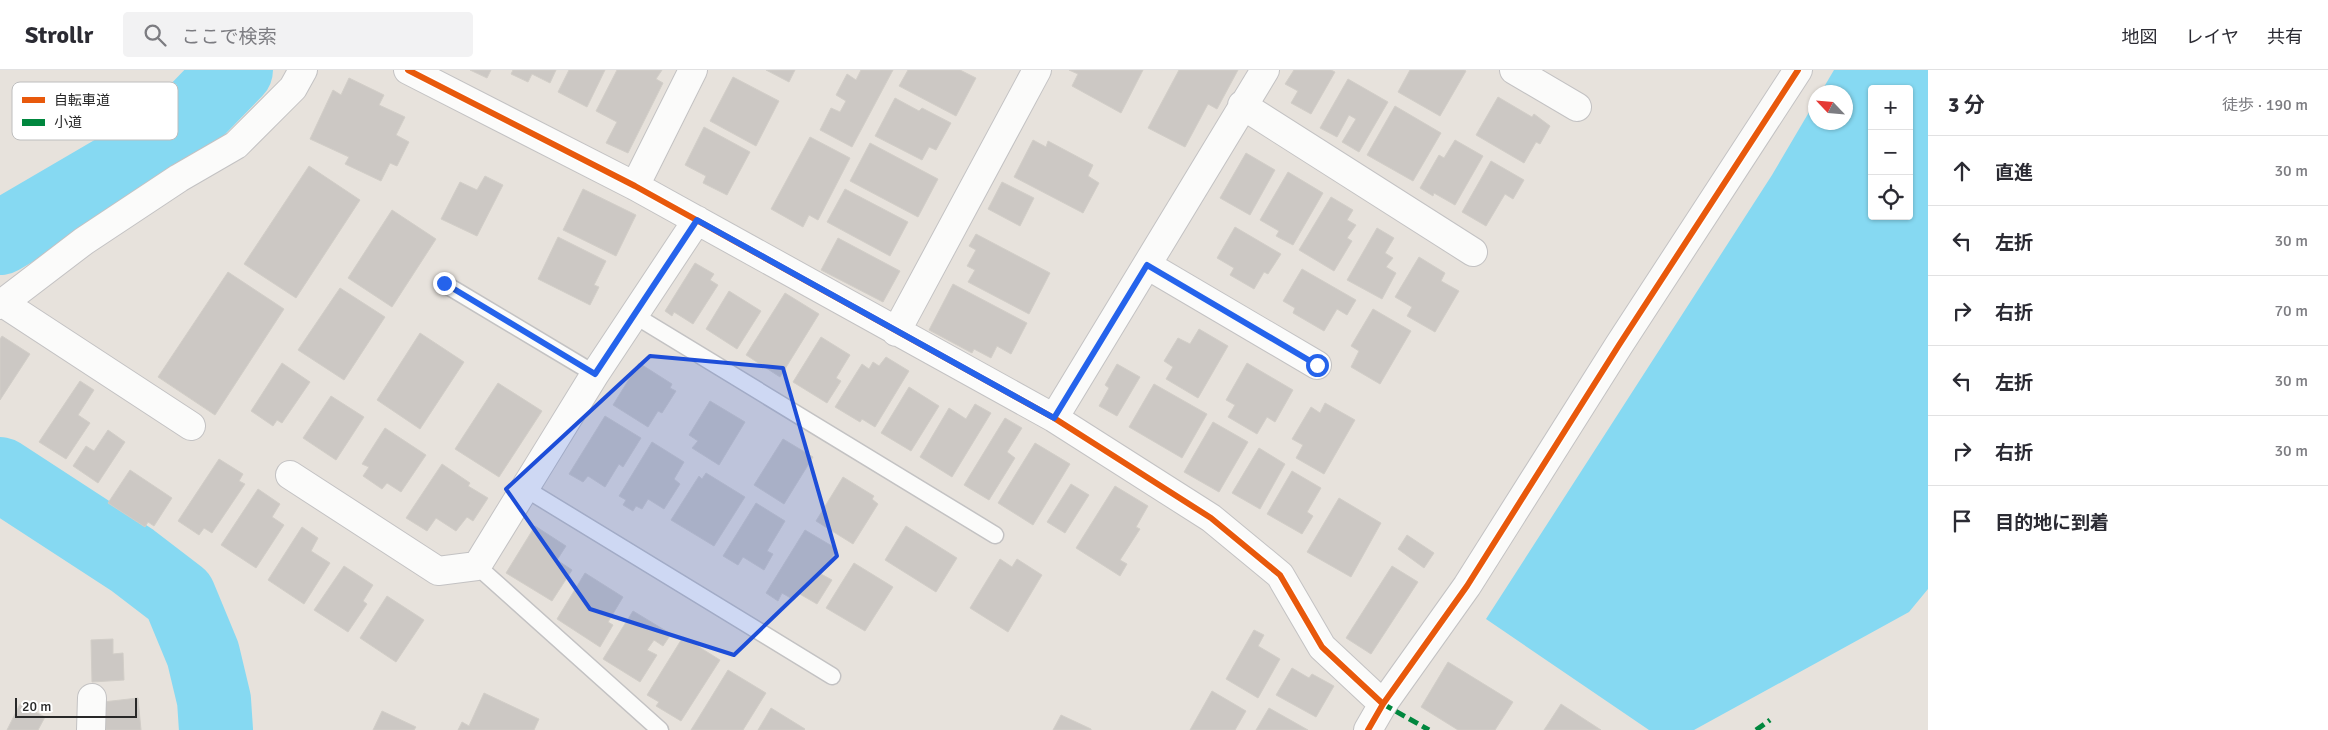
<!DOCTYPE html>
<html lang="ja">
<head>
<meta charset="utf-8">
<style>
	body { margin:0; font-family:Signika,"Noto Sans JP",sans-serif; background:#f2f2f3; color:#2b2b33 }
	.controls { position:absolute; right:15px; top:15px; display:grid; overflow:hidden; border-radius:5px; box-shadow:0 1px 4px #0004 }
	.controls button { width:45px; height:45px; display:grid; place-items:center; padding:0; border:0; border-bottom:1px solid #e1e1e2; background:#fff; color:#2b2b33; font:25px sans-serif }
	.compass { position:absolute; left:1808px; top:15px; width:45px; height:45px; border-radius:50%; background:#fff; box-shadow:0 1px 4px #0004; rotate:296deg }
	.scale { position:absolute; left:15px; bottom:12px; width:122px; box-sizing:border-box; padding-left:5px; border:2px solid #282828; border-top:0; font-size:14px; line-height:18px; white-space:nowrap; color:#282828; -webkit-text-stroke:4px #fff; paint-order:stroke }
	.stop { position:absolute; width:15px; height:15px; margin:-11px; border:4px solid #2563eb; border-radius:50%; background:#fff }
	.stop.end { background:#2563eb; border-color:#fff; box-shadow:0 1px 5px #0008 }
	.list { margin:0; padding:0; list-style:none }
	h2 { display:flex; justify-content:space-between; align-items:center; height:65px; margin:0; padding:0 20px; font-size:21px }
	h2 small { font-size:16px; font-weight:400; color:#7c7c81 }
	.list li { display:grid; grid-template-columns:32px 1fr auto; gap:15px; align-items:center; box-sizing:border-box; height:70px; padding:0 20px; border-top:1px solid #e1e1e2 }
	.list b { display:block; font-size:19px; white-space:nowrap }
	.list em { font-size:16px; font-style:normal; color:#7c7c81 }
	.icon { flex:none; width:28px; height:28px; fill:none; stroke:currentColor; stroke-width:2; stroke-linecap:round; stroke-linejoin:round }
	.map { position:relative; flex:none; width:1928px; height:660px; overflow:hidden }
	header { display:flex; align-items:center; gap:30px; box-sizing:border-box; height:70px; padding:0 25px; background:#fff; border-bottom:1px solid #e1e1e2 }
	header strong { font-size:24px }
	nav { display:flex; gap:28px; margin-inline-start:auto; font-size:18px }
	.search { width:350px; height:45px; background:#f2f2f3; display:flex; align-items:center; gap:12px; box-sizing:border-box; padding:0 18px; border-radius:5px; color:#7c7c81; font-size:19px }
	main { display:flex }
	aside { flex:1; background:#fff }
	.map>svg:first-child { display:block }
	.water { fill:#86d9f2; fill-rule:evenodd }
	.lines { fill:none; stroke-linecap:round; stroke-linejoin:round }
	.river { stroke:#86d9f2; stroke-width:74 }
	.building { fill:#ccc8c4; stroke:#d2cec8 }
	.lane-casing { stroke:#c3c2c3; stroke-width:19 }
	.street-casing { stroke:#c3c2c3; stroke-width:30 }
	.lane { stroke:#fbfbfa; stroke-width:16 }
	.street { stroke:#fbfbfa; stroke-width:28 }
	.quiet { stroke:#00873e; stroke-width:5; stroke-dasharray:10 5; stroke-linecap:butt }
	.cycleway-casing { stroke:#fff; stroke-width:9 }
	.cycleway { stroke:#e8590c; stroke-width:6 }
	.route { stroke:#2563eb; stroke-width:6 }
	.marked { fill:#1d4ed8; fill-opacity:0.2; stroke:#1d4ed8; stroke-width:4; stroke-linejoin:round }
	.key { fill:#fff; stroke:#bebebe; stroke-width:1 }
	.key-label { font-size:14px; fill:#282828 }
</style>
</head>
<body>
<header>
<strong>Strollr</strong>
<div class="search"><svg class="icon" aria-label="search" viewBox="0 0 24 24"><circle cx="10" cy="10" r="6"/><path d="M15 15l6 6"/></svg>ここで検索</div>
<nav><a>地図</a><a>レイヤ</a><a>共有</a></nav>
</header>
<main>
<div class="map">
<svg width="1928" height="660" viewBox="0 0 1928 660">
	<rect width="100%" height="100%" fill="#e7e2dc"/>
	<path class="water" d="M1834,0H1928V519L1909,542L1694,660H1649L1486,549L1772,105L1815,32L1816,52H1846V22H1821ZM1872,19H1909V146H1872Z"/>
	<g class="lines">
		<path class="river" d="M0,168L144,84L198,39L236,0
			M0,404L132,490L179,526L203,584L214,630L216,660"/>
	</g>
	<path class="building" d="M470,0H491L487,8Z
		M513,0H556L550,13L532,4L528,12L511,4Z
		M569,0H605L587,37L558,22Z
		M617,0H662L656,9L663,13L628,83L606,73L617,52L596,41Z
		M766,0H795L789,12Z
		M861,0H893L852,77L820,60L831,38L840,42L846,31L836,25L847,4L856,10Z
		M908,0H960L976,8L956,46L899,16Z
		M1069,0H1143L1121,43L1072,16L1078,4Z
		M1179,0H1238L1217,39L1208,34L1185,77L1148,58Z
		M1294,0H1331L1335,2L1311,44L1291,33L1298,21L1285,14Z
		M1410,0H1464L1466,1L1440,46L1398,22Z
		M733,7L779,31L756,76L710,51Z
		M349,8L384,25L379,35L405,47L396,65L409,72L397,96L390,93L381,111L345,94L349,87L310,69L333,20L341,25Z
		M1348,9L1388,32L1359,82L1342,72L1356,49L1349,45L1337,67L1320,58Z
		M1498,27L1532,47L1534,44L1550,56L1540,74L1536,72L1524,93L1476,65Z
		M895,28L919,41L922,38L951,53L936,80L929,77L922,90L875,66Z
		M1395,36L1441,63L1413,111L1367,85Z
		M704,57L750,82L727,125L703,113L706,106L685,95Z
		M810,67L850,88L818,150L809,145L803,157L771,139Z
		M1033,70L1046,77L1048,71L1093,95L1088,106L1099,113L1083,143L1014,107Z
		M1455,70L1483,86L1455,135L1434,123L1433,126L1420,118L1439,85L1444,88Z
		M870,73L938,109L918,147L850,111Z
		M1246,83L1275,100L1250,145L1220,128Z
		M1491,91L1524,110L1513,129L1505,124L1486,156L1462,142Z
		M309,96L360,130L296,228L244,194Z
		M1288,102L1323,123L1293,175L1276,166L1279,161L1260,150Z
		M485,106L503,115L477,166L441,149L460,112L477,120Z
		M1002,112L1034,128L1020,156L988,139Z
		M583,119L636,145L616,186L563,160Z
		M845,119L908,152L890,186L827,152Z
		M1331,127L1353,140L1347,150L1356,155L1347,168L1352,171L1334,201L1299,180Z
		M392,140L436,169L392,237L348,208Z
		M1235,157L1281,184L1268,204L1264,202L1254,219L1230,205L1234,198L1217,188Z
		M1377,158L1394,168L1385,183L1393,188L1386,197L1396,203L1382,229L1347,210Z
		M976,164L1050,203L1029,244L968,212L975,200L967,196L976,180L969,176Z
		M558,167L606,191L594,215L599,217L590,235L538,209Z
		M838,168L900,201L883,232L821,200Z
		M1419,187L1445,203L1441,211L1459,221L1435,262L1407,246L1412,237L1395,227Z
		M695,193L714,204L710,210L718,215L693,254L674,242L672,246L665,241Z
		M1302,199L1356,230L1347,245L1337,239L1324,261L1293,243L1295,238L1283,231Z
		M228,202L284,239L215,345L158,307Z
		M953,214L1027,253L1011,284L997,276L991,288L974,279L972,283L929,260Z
		M340,218L385,247L344,310L298,280Z
		M729,221L761,241L737,279L706,259Z
		M785,223L819,244L780,307L746,285Z
		M1373,239L1411,261L1380,314L1351,297L1359,281L1351,276Z
		M1199,259L1228,276L1198,328L1166,309L1173,297L1164,291L1178,268L1190,274Z
		M420,263L464,292L420,359L377,330Z
		M2,266L30,284L0,330V269Z
		M821,267L850,285L836,308L841,311L827,333L793,312Z
		M886,287L909,301L875,357L862,349L860,352L835,337L862,294L869,299L873,292L879,296Z
		M282,293L310,312L282,353L277,350L273,356L251,341Z
		M639,293L672,314L670,318L676,321L662,343L658,341L648,357L613,335Z
		M1247,293L1293,320L1275,352L1267,347L1257,364L1228,347L1235,335L1226,330Z
		M1117,294L1140,307L1117,346L1099,336L1109,318L1105,315Z
		M80,311L94,320L78,345L90,353L66,389L39,372Z
		M498,313L542,341L499,407L455,379Z
		M1154,314L1207,344L1182,388L1129,357Z
		M909,317L939,336L911,381L881,363Z
		M331,326L364,347L336,390L303,368Z
		M710,331L745,352L719,395L692,378L698,371L689,365Z
		M1325,333L1355,350L1324,404L1296,388L1303,375L1292,369L1311,337L1320,343Z
		M975,334L991,343L952,407L920,387L949,338L966,349Z
		M605,346L641,368L623,397L619,394L605,417L588,406L583,412L569,404Z
		M1005,348L1022,358L1007,382L1015,388L989,430L964,415Z
		M1213,352L1248,372L1219,422L1184,402Z
		M385,358L426,385L401,422L387,413L382,419L363,406L369,397L362,394Z
		M108,360L125,372L98,413L73,396L86,376L94,381Z
		M783,369L813,387L784,434L754,415Z
		M652,372L684,392L674,409L680,414L664,439L648,429L642,439L636,436L633,441L623,435L626,430L619,426Z
		M1035,373L1070,394L1033,455L998,433Z
		M1259,378L1285,394L1260,439L1232,423Z
		M219,389L243,404L239,411L245,414L212,463L204,458L199,465L178,451Z
		M442,394L470,413L468,416L488,428L473,451L467,447L456,461L436,448L427,461L406,448Z
		M130,400L172,428L154,456L148,452L145,457L108,433Z
		M1292,401L1321,418L1307,442L1313,446L1302,464L1267,444Z
		M706,403L745,427L714,476L671,450L699,406L702,409Z
		M843,407L874,426L872,429L878,434L853,474L816,451Z
		M1071,414L1089,425L1065,463L1047,452Z
		M1115,416L1148,436L1136,457L1140,459L1120,490L1127,494L1120,506L1076,478Z
		M258,419L280,434L272,447L284,455L256,498L221,475Z
		M1339,428L1381,453L1351,507L1307,482Z
		M756,433L785,451L767,481L773,484L764,500L743,487L738,495L723,486Z
		M535,456L566,476L557,490L572,500L552,531L506,503Z
		M906,456L957,488L936,522L885,490Z
		M302,457L318,468L311,481L330,493L304,534L268,510Z
		M805,460L837,479L821,504L832,510L817,534L798,523L794,530L782,523L778,531L766,523Z
		M1407,465L1434,483L1424,498L1398,479Z
		M1000,489L1012,497L1017,489L1042,505L1008,562L970,538Z
		M854,493L893,517L865,561L826,538Z
		M344,496L373,515L363,531L367,534L348,562L314,540Z
		M1392,496L1418,512L1371,584L1346,568Z
		M585,503L623,527L608,552L613,555L600,577L557,549Z
		M387,526L424,550L396,592L360,568Z
		M633,541L671,564L663,576L654,570L647,580L657,585L640,612L603,589Z
		M1254,560L1264,565L1258,576L1280,589L1258,628L1226,609Z
		M683,567L720,590L681,651L656,636L659,632L647,625Z
		M113,569V584L123,583L124,610L92,612L91,570Z
		M1448,592L1513,632L1495,660H1458L1421,637Z
		M1292,598L1309,608L1312,604L1334,616L1316,647L1276,625Z
		M728,600L766,623L743,660H691Z
		M1212,621L1246,641L1235,660H1190Z
		M484,623L539,649L534,660H458L462,652L469,656Z
		M138,628L141,660H106L103,632Z
		M20,634L45,647L38,660H7Z
		M1561,634L1601,660H1544Z
		M771,638L805,659L804,660H758Z
		M1269,638L1308,660H1256Z
		M382,641L416,657L414,660H373Z
		M1061,645L1091,659V660H1053Z"/>
	<g class="lines">
		<defs>
			<path id="lane" d="M443,213L595,304
				M634,245L995,465
				M526,419L832,606
				M477,496L660,660"/>
			<path id="street" d="M408,0L635,116L1054,348L1211,448L1280,505L1322,577L1383,634
				M1514,0L1577,37
				M1242,35L1473,182
				M635,116L693,0
				M1147,195L1317,295
				M3,233L191,356
				M0,235L84,171L179,108L236,75L293,18L303,0
				M896,262L1037,0
				M1054,348L1265,0
				M290,405L438,501L477,496L595,304L697,150
				M91,660L92,628
				M1368,660L1383,634L1467,516L1619,275L1798,0"/>
		</defs>
		<use href="#lane" class="lane-casing"/>
		<use href="#street" class="street-casing"/>
		<use href="#lane" class="lane"/>
		<use href="#street" class="street"/>
		<path class="quiet" d="M1383,634L1429,660
			M1756,660L1770,650"/>
		<defs>
			<path id="cycleway" d="M408,0L635,116L1054,348L1211,448L1280,505L1322,577L1383,634
				M1368,660L1383,634L1467,516L1619,275L1798,0"/>
		</defs>
		<use href="#cycleway" class="cycleway-casing"/>
		<use href="#cycleway" class="cycleway"/>
	</g>
	<g class="lines">
		<path class="route" d="M444,213L595,304L697,150L1054,348L1147,195L1317,295"/>
	</g>
	<path class="marked" d="M650,286L783,298L837,486L734,585L590,539L506,419Z"/>
	<rect x="12" y="12" width="166" height="58" rx="8" class="key"/>
	<rect x="22" y="27" width="23" height="6" fill="#e8590c"/>
	<rect x="22" y="49" width="23" height="7" fill="#00873e"/>
	<g class="key-label">
		<text x="54" y="35">自転車道</text>
		<text x="54" y="57">小道</text>
	</g>
</svg>
<div class="controls">
<button>+</button>
<button>−</button>
<button><svg class="icon" aria-label="locate" viewBox="0 0 24 24"><circle cx="12" cy="12" r="6"/><path d="M12 2v4M12 18v4M2 12h4M18 12h4"/></svg></button>
</div>
<svg class="compass" viewBox="-18 -18 36 36"><path d="M0-13l5 13h-10z" fill="#e53935"/><path d="M0 13l5-13h-10z" fill="#7c7c81"/></svg>
<div class="scale">20 m</div>
<div class="stop" style="left:1317px;top:295px"></div>
<div class="stop end" style="left:444px;top:213px"></div>
</div>
<aside>
<h2>3 分<small>徒歩 · 190 m</small></h2>
<ul class="list">
<li><svg class="icon" aria-label="ahead" viewBox="0 0 24 24"><path d="M12 20V5M6 11l6-6 6 6"/></svg><div><b>直進</b></div><em>30 m</em></li>
<li><svg class="icon" aria-label="left" viewBox="0 0 24 24"><path d="M17 20v-9H6M10 6l-5 5 5 5"/></svg><div><b>左折</b></div><em>30 m</em></li>
<li><svg class="icon" aria-label="right" viewBox="0 0 24 24"><path d="M7 20v-9h11M14 6l5 5-5 5"/></svg><div><b>右折</b></div><em>70 m</em></li>
<li><svg class="icon" aria-label="left" viewBox="0 0 24 24"><path d="M17 20v-9H6M10 6l-5 5 5 5"/></svg><div><b>左折</b></div><em>30 m</em></li>
<li><svg class="icon" aria-label="right" viewBox="0 0 24 24"><path d="M7 20v-9h11M14 6l5 5-5 5"/></svg><div><b>右折</b></div><em>30 m</em></li>
<li><svg class="icon" aria-label="arrive" viewBox="0 0 24 24"><path d="M6 21V4h12l-3 4 3 4H6"/></svg><div><b>目的地に到着</b></div></li>
</ul>
</aside>
</main>
</body>
</html>
